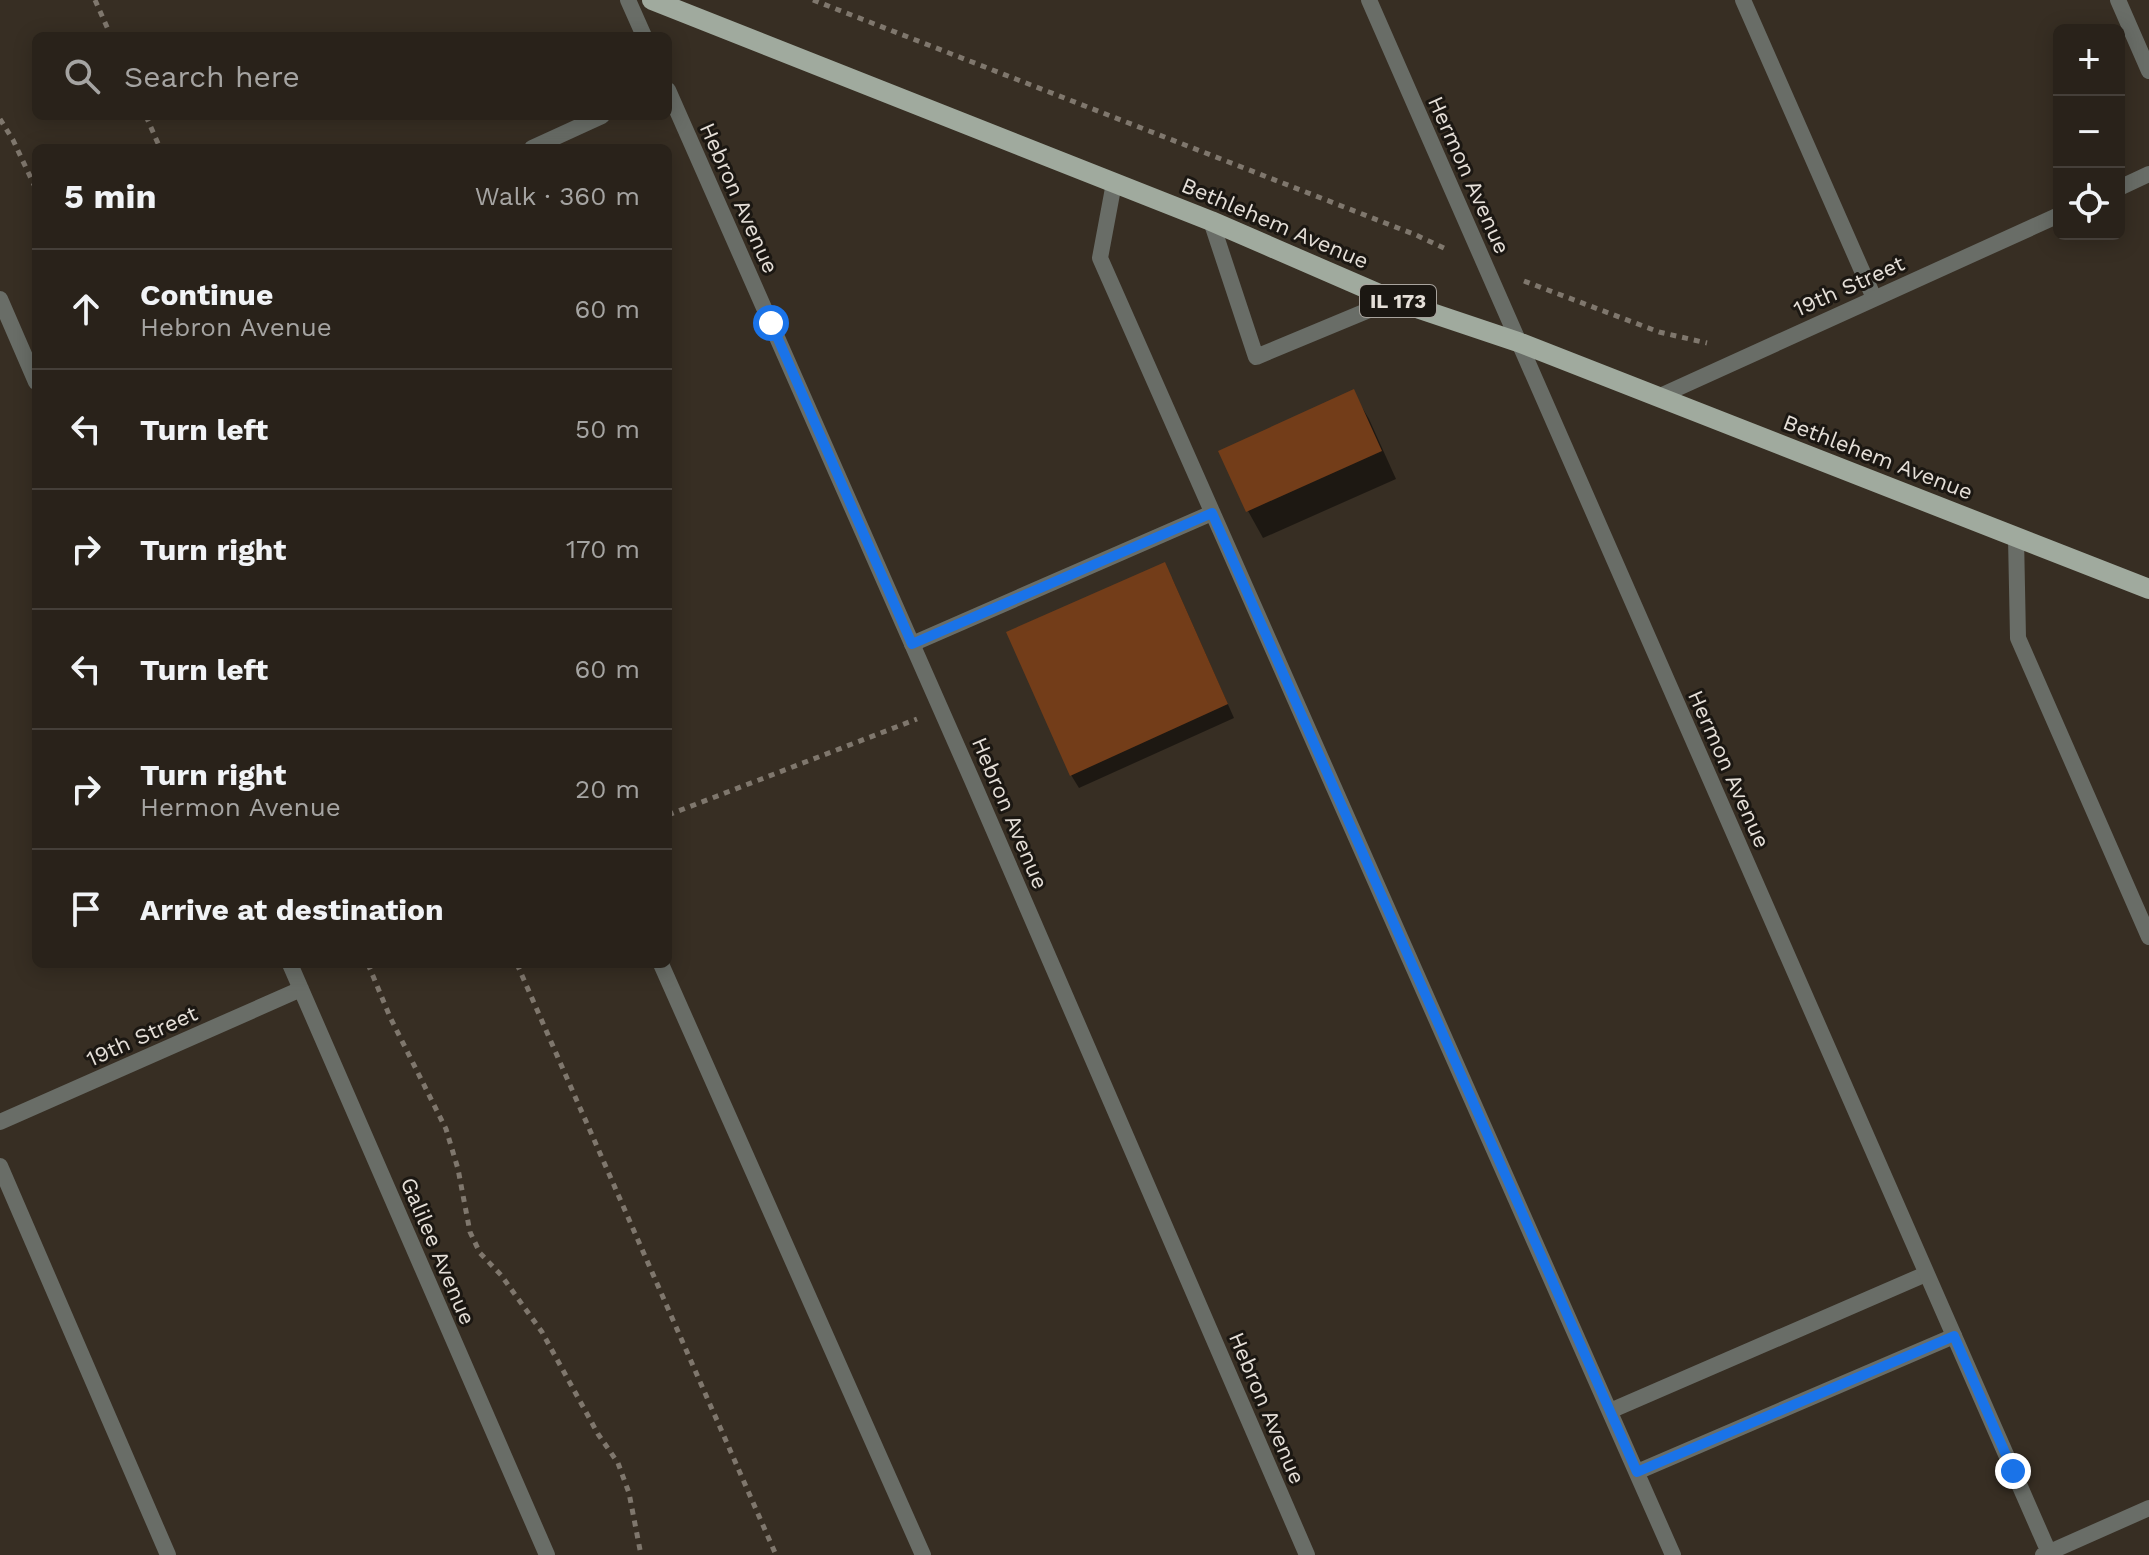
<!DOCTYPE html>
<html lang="en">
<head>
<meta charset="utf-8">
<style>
	body { margin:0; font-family:"Work Sans",sans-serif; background:#352f27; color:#f1f3f6 }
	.controls { position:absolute; right:24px; top:24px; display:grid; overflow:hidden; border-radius:12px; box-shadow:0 4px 20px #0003 }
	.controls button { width:72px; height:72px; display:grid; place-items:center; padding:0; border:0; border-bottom:2px solid #453f39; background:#29221a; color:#f1f3f6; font:40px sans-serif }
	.stop { position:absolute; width:24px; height:24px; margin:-18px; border:6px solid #1a73e8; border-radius:50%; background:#fff }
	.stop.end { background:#1a73e8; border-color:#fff; box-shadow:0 2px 8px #0008 }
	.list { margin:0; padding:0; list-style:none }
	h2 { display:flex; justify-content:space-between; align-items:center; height:104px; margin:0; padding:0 32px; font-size:34px }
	h2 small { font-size:26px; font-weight:400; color:#a5a4a2 }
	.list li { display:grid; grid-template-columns:52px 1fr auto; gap:24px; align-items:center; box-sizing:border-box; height:120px; padding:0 32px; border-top:2px solid #453f39 }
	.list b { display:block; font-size:30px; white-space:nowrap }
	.list p { margin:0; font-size:26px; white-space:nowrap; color:#a5a4a2 }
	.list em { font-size:26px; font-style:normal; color:#a5a4a2 }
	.icon { flex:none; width:44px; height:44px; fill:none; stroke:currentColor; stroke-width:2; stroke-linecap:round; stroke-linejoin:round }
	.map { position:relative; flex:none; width:2149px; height:1555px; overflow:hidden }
	.search { position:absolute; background:#29221a; box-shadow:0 4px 20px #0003; left:32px; top:32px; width:640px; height:88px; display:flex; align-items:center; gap:20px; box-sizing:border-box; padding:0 28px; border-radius:12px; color:#a5a4a2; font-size:30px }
	.panel { position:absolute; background:#29221a; box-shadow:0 4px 20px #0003; left:32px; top:144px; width:640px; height:824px; border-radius:12px }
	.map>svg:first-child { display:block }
	.shadow { fill:#0007 }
	.building { fill:#733d19 }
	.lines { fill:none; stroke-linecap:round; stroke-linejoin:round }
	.path { stroke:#7f776d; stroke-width:5; stroke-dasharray:6 6; stroke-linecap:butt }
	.service { stroke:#696d67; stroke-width:16 }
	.minor { stroke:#696d67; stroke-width:16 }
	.primary { stroke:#a0aa9e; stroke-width:20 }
	.route { stroke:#1a73e8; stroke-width:10 }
	.labels { text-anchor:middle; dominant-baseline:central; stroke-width:6; stroke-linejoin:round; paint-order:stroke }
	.shield { fill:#1b1712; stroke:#a8a39d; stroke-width:2 }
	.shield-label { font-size:20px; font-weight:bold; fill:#e5dfd8 }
	.street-label { font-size:22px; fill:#e5dfd8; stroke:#1b1712 }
</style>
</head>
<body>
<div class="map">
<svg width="2149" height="1555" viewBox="0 0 2149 1555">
	<rect width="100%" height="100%" fill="#372e23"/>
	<path class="shadow" d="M1353,392L1369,419L1396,479L1263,538L1248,511Z
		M1172,578L1234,718L1079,788L1071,775Z"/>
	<path class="building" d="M1354,389L1382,451L1246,512L1218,451Z
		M1165,562L1228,704L1070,776L1006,632Z"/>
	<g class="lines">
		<path class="path" d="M95,0L111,36
			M813,0L1416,235L1448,250
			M146,116L160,148
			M0,119L13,140L36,189
			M1524,281L1659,332L1707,343
			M668,815L917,719
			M368,964L390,1017L446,1129L458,1169L470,1232L480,1253L501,1275L542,1332L598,1434L618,1463L629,1493L641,1555
			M517,964L776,1555"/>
		<path class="service" d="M1743,0L1874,298
			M532,148L602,116
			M1114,183L1100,258L1673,1555
			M1211,221L1256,357L1393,300
			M2016,537L2018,638L2149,937
			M912,644L1212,513
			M661,964L923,1555
			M0,1166L168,1555
			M1610,1411L1926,1274
			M1637,1472L1954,1336"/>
		<path class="minor" d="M628,0L644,36
			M1369,0L2050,1555
			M2118,0L2149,71
			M668,90L972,780L1307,1555
			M2119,188L2149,174
			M0,299L36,382
			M1658,397L2059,215
			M290,964L547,1555
			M0,1122L301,989
			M2043,1555L2149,1508"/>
		<path class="primary" d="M652,0L1211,221L1393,300L1518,342L2149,589"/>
	</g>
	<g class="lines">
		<path class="route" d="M771,323L912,644L1212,513L1637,1472L1954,1336L2013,1471"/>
	</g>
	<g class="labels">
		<rect class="shield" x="1360" y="285" width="76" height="32" rx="6"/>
		<g class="shield-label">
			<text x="1398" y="301">IL 173</text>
		</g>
		<g class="street-label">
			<text transform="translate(1469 175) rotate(66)">Hermon Avenue</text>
			<text transform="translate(739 198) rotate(66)">Hebron Avenue</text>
			<text transform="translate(1275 223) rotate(23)">Bethlehem Avenue</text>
			<text transform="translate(1849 286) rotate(-24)">19th Street</text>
			<text transform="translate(1878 457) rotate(21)">Bethlehem Avenue</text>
			<text transform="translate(1729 769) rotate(66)">Hermon Avenue</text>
			<text transform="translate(1010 813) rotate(67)">Hebron Avenue</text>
			<text transform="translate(142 1036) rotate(-24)">19th Street</text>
			<text transform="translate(438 1251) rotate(67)">Galilee Avenue</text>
			<text transform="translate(1267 1408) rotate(67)">Hebron Avenue</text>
		</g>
	</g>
</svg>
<div class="controls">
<button>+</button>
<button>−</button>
<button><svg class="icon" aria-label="locate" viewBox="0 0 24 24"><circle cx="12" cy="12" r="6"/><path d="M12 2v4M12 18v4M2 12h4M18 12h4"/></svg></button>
</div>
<div class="stop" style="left:771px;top:323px"></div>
<div class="stop end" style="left:2013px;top:1471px"></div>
<div class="search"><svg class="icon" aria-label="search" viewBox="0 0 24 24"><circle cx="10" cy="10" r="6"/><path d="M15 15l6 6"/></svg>Search here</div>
<section class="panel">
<h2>5 min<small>Walk · 360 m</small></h2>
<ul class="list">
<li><svg class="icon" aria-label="ahead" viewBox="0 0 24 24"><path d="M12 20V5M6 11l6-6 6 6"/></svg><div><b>Continue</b><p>Hebron Avenue</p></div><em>60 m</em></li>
<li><svg class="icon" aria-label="left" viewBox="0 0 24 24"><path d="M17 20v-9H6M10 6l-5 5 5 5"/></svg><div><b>Turn left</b></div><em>50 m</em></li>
<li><svg class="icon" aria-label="right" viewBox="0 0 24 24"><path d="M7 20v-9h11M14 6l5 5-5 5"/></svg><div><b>Turn right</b></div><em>170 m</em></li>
<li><svg class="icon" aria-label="left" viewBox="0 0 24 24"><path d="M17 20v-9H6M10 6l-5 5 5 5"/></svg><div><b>Turn left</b></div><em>60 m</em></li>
<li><svg class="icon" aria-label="right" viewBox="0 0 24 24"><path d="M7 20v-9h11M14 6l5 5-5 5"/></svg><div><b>Turn right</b><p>Hermon Avenue</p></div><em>20 m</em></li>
<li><svg class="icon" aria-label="arrive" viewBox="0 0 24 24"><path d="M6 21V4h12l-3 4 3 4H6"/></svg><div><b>Arrive at destination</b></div></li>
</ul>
</section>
</div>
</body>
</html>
